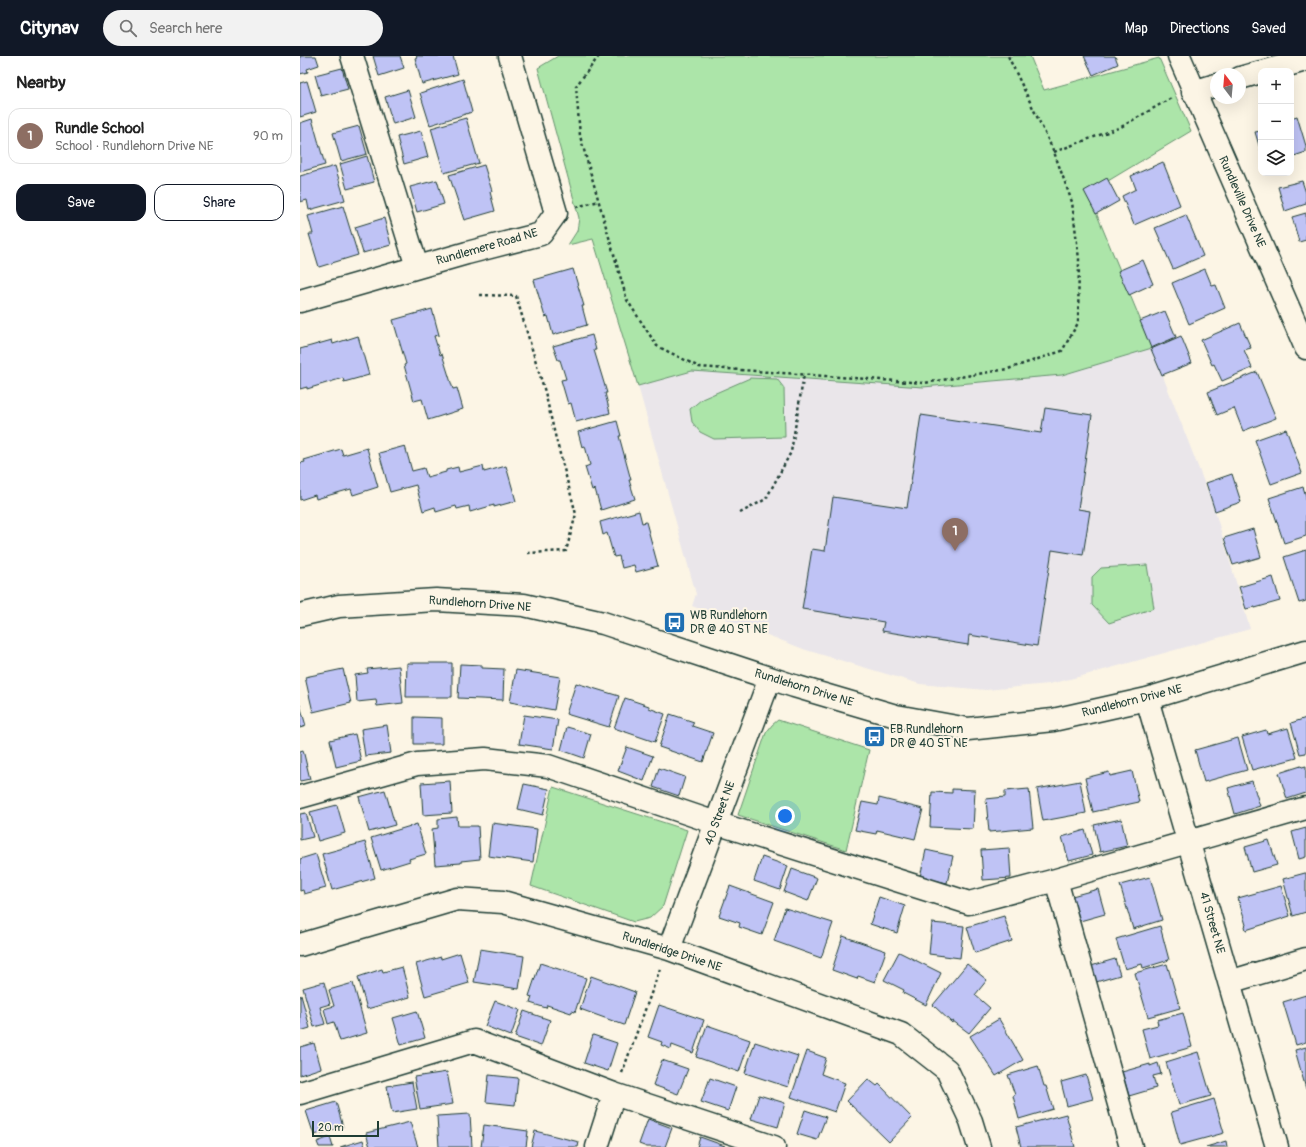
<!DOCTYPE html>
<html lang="en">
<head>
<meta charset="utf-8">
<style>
	body { margin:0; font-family:Pangolin,sans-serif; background:#f2f2f2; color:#222 }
	.controls { position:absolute; right:12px; top:12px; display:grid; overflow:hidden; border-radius:8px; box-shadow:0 4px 16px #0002 }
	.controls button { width:36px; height:36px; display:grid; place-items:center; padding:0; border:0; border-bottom:1px solid #e0e0e0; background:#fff; color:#222; font:20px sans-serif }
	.compass { position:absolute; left:910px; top:12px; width:36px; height:36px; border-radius:50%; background:#fff; box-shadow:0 4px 16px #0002; rotate:344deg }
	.scale { position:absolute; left:12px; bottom:10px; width:67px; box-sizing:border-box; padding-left:4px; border:2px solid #1f3d34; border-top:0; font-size:11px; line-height:14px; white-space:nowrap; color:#1f3d34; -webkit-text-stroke:3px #fcf5e5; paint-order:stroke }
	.you { position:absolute; left:485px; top:760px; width:14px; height:14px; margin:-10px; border:3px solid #fff; border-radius:50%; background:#1a73e8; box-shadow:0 0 0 6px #1a73e833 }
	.badge { display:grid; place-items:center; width:26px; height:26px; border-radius:50%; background:#111827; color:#fff; font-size:13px; font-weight:700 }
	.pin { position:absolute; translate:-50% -33px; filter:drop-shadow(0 1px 2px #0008) }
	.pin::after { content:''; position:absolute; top:21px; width:14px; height:12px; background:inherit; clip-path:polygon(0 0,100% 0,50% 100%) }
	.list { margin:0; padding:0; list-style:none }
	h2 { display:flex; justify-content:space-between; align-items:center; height:52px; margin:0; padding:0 16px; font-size:17px }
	h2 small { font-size:13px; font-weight:400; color:#767676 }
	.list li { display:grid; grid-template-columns:26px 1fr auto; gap:12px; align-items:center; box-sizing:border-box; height:56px; margin:0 8px 8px; padding:0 8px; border:1px solid #e0e0e0; border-radius:12px }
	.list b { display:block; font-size:15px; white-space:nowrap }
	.list p { margin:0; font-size:13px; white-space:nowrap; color:#767676 }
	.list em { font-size:13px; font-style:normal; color:#767676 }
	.actions { display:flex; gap:8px; padding:12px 16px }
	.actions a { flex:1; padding:9px 0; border:1px solid #111827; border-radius:12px; text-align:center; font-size:14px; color:#111827 }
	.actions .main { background:#111827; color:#fff }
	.icon { flex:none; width:22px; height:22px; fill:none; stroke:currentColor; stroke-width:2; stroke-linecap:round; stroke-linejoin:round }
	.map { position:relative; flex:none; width:1006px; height:1091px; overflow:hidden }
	header { display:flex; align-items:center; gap:24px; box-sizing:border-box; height:56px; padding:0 20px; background:#111827; color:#fff }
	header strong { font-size:19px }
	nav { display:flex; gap:22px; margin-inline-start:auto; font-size:14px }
	.search { width:280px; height:36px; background:#f2f2f2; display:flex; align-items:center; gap:10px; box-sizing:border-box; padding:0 14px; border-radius:22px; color:#767676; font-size:15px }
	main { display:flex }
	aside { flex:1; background:#fff }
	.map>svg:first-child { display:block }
	.built { fill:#eae6ea }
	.green { fill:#ace5a9; stroke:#66916e }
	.building { fill:#bfc3f5; stroke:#1f3d34 }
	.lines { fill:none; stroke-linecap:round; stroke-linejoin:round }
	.minor-casing { stroke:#1f3d34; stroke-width:25 }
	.path { stroke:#1f3d34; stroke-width:2.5; stroke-dasharray:3 3; stroke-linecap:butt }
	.minor { stroke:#fcf5e5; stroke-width:22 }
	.labels { text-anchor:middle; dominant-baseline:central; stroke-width:4; stroke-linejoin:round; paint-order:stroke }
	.street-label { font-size:12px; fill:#1f3d34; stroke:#fcf5e5 }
	.poi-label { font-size:12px; fill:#1f3d34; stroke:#fcf5e5; text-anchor:start }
</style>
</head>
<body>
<header>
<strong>Citynav</strong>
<div class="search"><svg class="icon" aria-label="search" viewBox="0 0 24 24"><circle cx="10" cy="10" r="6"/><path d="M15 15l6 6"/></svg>Search here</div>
<nav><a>Map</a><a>Directions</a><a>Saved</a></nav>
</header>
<main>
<aside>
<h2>Nearby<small></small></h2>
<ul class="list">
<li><span class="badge" style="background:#8d6e63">1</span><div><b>Rundle School</b><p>School · Rundlehorn Drive NE</p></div><em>90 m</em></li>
</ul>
<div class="actions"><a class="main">Save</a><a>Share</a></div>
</aside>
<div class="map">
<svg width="1006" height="1091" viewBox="0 0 1006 1091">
	<rect width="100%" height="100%" fill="#fcf5e5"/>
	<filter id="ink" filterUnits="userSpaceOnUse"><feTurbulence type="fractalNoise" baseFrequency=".025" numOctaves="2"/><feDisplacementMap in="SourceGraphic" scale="8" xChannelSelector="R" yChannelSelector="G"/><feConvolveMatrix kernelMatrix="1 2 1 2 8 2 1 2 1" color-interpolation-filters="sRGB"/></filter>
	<g filter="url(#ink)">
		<path class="built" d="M852,292L914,452L950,573L782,620L749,628L686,634L620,628L506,594L392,550L396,538L338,330L392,315L623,331L762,319Z"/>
		<path class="green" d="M258,0H730L744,34L859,2L891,75L788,137L852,292L762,319L623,331L392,315L338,330L293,183L268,189L277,175L279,162L238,12Z
			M450,322L477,323L484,332L485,381L414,383L400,376L392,366L390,353L402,343Z
			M847,509L854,552L809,567L792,549V521L801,512Z
			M478,664L569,694L546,794L438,759L466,677L472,669Z
			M253,731L387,774L363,850L350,862L334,866L231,830Z"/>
		<path class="building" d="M0,0H16L19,9L7,13L8,16L0,18Z
			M73,0H100L104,12L79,20Z
			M116,0H153L158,18L122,28L115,2L117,1Z
			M784,0H815L818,8L793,19Z
			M42,12L48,33L21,40L15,19Z
			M163,23L172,56L130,69L120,37Z
			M7,25L16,56L0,61V27Z
			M108,34L116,61L93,68L85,41Z
			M997,60L1006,90V96L991,101V62Z
			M166,62L179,107L144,117L131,72Z
			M12,63L25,109L0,116V67Z
			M59,70L67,98L41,105L33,77Z
			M121,75L128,101L104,108L97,81Z
			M961,75V96L955,76Z
			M67,100L74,126L47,133L40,108Z
			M863,106L880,149L834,169L822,140L836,133L831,120Z
			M184,109L192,135L190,136L195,155L164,164L149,119Z
			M35,110L45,144L9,154L7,144L0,146V120Z
			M807,122L819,145L796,158L784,135Z
			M137,124L144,148L117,156L110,131Z
			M1002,125L1006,137V148L985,155L978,131Z
			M43,150L58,199L19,211L9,178H13L8,160Z
			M1006,157V184L999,186L992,161Z
			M886,159L903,200L873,213L855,172Z
			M84,162L91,189L63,197L55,171Z
			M843,204L853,228L829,239L818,215Z
			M273,213L284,250H282L287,269L253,279L248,260L245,261L234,224Z
			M905,213L912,230L916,229L925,252L889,268L872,227Z
			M132,253L139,279L134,280L140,299L142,298L153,333L157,332L163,353L128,364L122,343L114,345L104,309L106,308L93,264Z
			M865,255L876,281L851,292L840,265Z
			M940,267L951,292L944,294L952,312L922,325L914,308L912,309L901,284Z
			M292,279L296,294H294L307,337H305L310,357L276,366L271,347L268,348L261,324L266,323L260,304H258L253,290Z
			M58,280L69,319L44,326L43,322L7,333V331L0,333V293L32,284L33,288Z
			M881,280L892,307L862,319L851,293Z
			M957,316L976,362L943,375L934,352L917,359L908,336Z
			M745,352L792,359L778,453L790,455L783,499L752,494L737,590L669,579L668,589L582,575L584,566L502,553L512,493L525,495L533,441L607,452L621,359L741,377Z
			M317,365L321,380H319L331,424H329L335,443L301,454L295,433L292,434L285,411L290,409L285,390L282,391L278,376Z
			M986,373L1002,417L971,428L955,384Z
			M105,390L112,415L124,412L127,421L146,416V414L158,411L159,416L183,410L184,416L206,410L216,445L194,451V449L170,456L169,450L157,453L156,450L136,456L135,451L123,455L116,429L90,436L79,397Z
			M67,392L78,431L53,439L51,433L16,443L15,439L0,444V407L5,406L4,404L41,393L43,399Z
			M932,418L941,446L915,455L906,427Z
			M1003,431L1006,440V480L984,487L969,442Z
			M339,455L342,467L346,466L358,510L336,516L334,509L322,512L319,500L314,501L307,477L303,479L300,466Z
			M953,473L961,501L933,509L924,482Z
			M1006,494V545L999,547L984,501Z
			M973,521L980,545L955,552V551L946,553L939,531Z
			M107,607H152V641H106Z
			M160,608L182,609V612L204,613L203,644L158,642Z
			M99,610L103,647L77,650L76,644L57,646L55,619L68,617L67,613Z
			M43,613L51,647L13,656L5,621Z
			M216,614L260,621L254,654L210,646Z
			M276,627L319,640L309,671L266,658Z
			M325,642L349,650V652L365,658L355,686L314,672Z
			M0,649L6,670L0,672Z
			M370,658L394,666L392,670L413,677L403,706L359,691Z
			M224,659L258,664L253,693L219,688Z
			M114,661L142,662V688H114Z
			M1006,662V697L1000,698L991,667Z
			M87,669L91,697L65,700L61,673Z
			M267,671L291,678L284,702L261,694Z
			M988,672L997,702L952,714L942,681L966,674L967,678Z
			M55,678L61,705L36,711L30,684Z
			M938,682L947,714L904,726L895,694Z
			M327,691L353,700L344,725L318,715Z
			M3,694L10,723L0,725V695Z
			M1001,710L1002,711L1006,710V737L987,743L979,717Z
			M359,712L385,721L379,740L353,731Z
			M832,715L839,746L793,756L785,722L809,716L810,720Z
			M150,725L152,757L123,759L121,727Z
			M780,725L786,757L743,765L737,733Z
			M952,725L960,750L935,758L928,732Z
			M224,728L249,733L243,759L218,753Z
			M652,733L675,734L673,773L630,771L632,736L652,737Z
			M729,733L733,772L689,776L686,743L705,741V735Z
			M85,734L95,769L69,776L59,741Z
			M579,742L623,753L615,783L577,774L576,778L555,774L562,746L578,749Z
			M37,749L45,777L18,785L10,756Z
			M6,757L13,781L0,784V758Z
			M157,761L158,770H178L180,803L161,805V807L135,809L132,773L138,772V763Z
			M821,763L827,790L800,796L794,769Z
			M192,767L237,773L233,806L188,800Z
			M117,768L126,798L109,803L110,805L81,814L71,782Z
			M1006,772V801L999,803L992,776Z
			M785,774L792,799L769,805L762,781Z
			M969,784L977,809L952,816L945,791Z
			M65,786L75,822L32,834L22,798Z
			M709,792L711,822L683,824L681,794Z
			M626,794L653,800L647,827L620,821Z
			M16,798L26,832L4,838L3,834L0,835V803Z
			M462,801L488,810L480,834L454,825Z
			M492,813L517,822L508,845L484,836Z
			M1005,817H1006V856L993,860L983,823Z
			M850,821L862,864L833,873L820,829Z
			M430,830L474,846L462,879L439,871L440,867L419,860Z
			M981,830L990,860L946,874L945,870L946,869L938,842Z
			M798,833L805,858L780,865L772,840Z
			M579,841L605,850L597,877L570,868Z
			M485,852L533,867L521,902L474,885Z
			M704,860L712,885L675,897L667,871Z
			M632,867L664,870L660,902L629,898Z
			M860,870L869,904L843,912L842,908L825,913L816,883Z
			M543,880L586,895L575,926L558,920L557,923L532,914Z
			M180,893L224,900L219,933L174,926Z
			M599,896L641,917L626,949L603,937L604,934L584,924Z
			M160,897L169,927L125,940L116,908L141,901V903Z
			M815,903L820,919L796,926L791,910Z
			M240,907L286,922L275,956L272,955L271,957L247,949L246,952L230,947L232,941L229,940Z
			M667,908L687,924L675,939L690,952L669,977L653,965L652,967L633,949Z
			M867,908L880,952L848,961L835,917Z
			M102,911L110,941L67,953L58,921L82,913L83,916Z
			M291,920L335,936L324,969L280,953Z
			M24,926L30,948L20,951L25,968L14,971L3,932Z
			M53,927L67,977L40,985L34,966L28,968L24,953L34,950L29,934Z
			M1,939L10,972L0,975V940Z
			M1006,939V986L996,989L983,946Z
			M195,945L220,954L211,980L185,970Z
			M359,949L404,964L393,997L372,989L371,993L361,989L362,986L348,981Z
			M117,955L125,982L101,989L93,962Z
			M224,955L250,964L241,990L215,981Z
			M883,957L892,991L850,1003L842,973L858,969L857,964Z
			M699,963L723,1004L696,1020L670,980Z
			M407,969L450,984L439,1016L396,1001Z
			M293,979L317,987L308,1015L284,1007Z
			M455,986L498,1000L488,1031L445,1017Z
			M14,987L21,1012L0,1019V991Z
			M1006,991V1033L995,994Z
			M507,995L526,1002L521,1018L545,1027L535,1056L491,1041Z
			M898,996L911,1040L879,1049L866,1006Z
			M362,1004L388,1013L378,1038L353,1029Z
			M858,1007L861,1018L853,1020L856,1032L829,1040L822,1016L850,1008V1010Z
			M738,1010L744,1030H746L753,1053L719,1063L713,1040L715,1039L708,1019Z
			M147,1016L153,1048L120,1053L114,1021Z
			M189,1019L218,1022L215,1049L186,1046Z
			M786,1019L793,1043L767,1050L761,1026Z
			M410,1022L436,1031L428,1055L401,1046Z
			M568,1023L577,1030L579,1028L612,1062L589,1086L547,1045Z
			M112,1026L117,1053L92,1057L87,1030Z
			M459,1039L485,1047L478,1071L451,1063Z
			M914,1043L924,1077L880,1089L871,1056Z
			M36,1046L43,1071L14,1079L6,1055Z
			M505,1054L526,1061L517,1084L497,1078Z
			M170,1058L172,1091H139L137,1060Z
			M766,1058L775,1091H721L716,1071Z
			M348,1063L372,1072L365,1091H347L339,1088Z
			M110,1066L118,1091H70L66,1077Z
			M184,1069L228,1075L226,1091H181Z
			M235,1075L279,1086L278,1091H231Z
			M30,1081L33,1091H19L17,1086Z
			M400,1081L425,1090L424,1091H397Z
			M63,1084L65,1091H40Z
			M926,1085L927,1091H906Z"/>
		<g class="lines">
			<defs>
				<path id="minor" d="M52,0L117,211
					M879,0L1006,292
					M966,15L1006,4
					M940,22L961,16
					M893,36L916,29
					M0,245L167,197L241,178L256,157L210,0
					M0,559L39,550L136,544L224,549L303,567L494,630L596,660L668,673L753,664L847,643L1006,595
					M847,643L977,1091
					M0,741L117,708L185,703L248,710L416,767L669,847L756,824L1006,752
					M756,824L831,1091
					M0,889L157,843L203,846L369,893L601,978L647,1014L671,1065L679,1091
					M369,893L470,622
					M929,926L1006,903
					M0,1037L174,985L314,1038L474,1091
					M297,1091L314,1038"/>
			</defs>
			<use href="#minor" class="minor-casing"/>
			<path class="path" d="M299,0L276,30L280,80L327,244L357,290L399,311L624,327L708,313L762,295L778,267L779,203L772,146L754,96L708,0
				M754,96L821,71L873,41
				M276,151L299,145
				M180,239L216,240L245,336L256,383L276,458L266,495L228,497
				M440,457L466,443L491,396L504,318
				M322,1017L360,913"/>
			<use href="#minor" class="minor"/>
		</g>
	</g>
	<defs>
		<symbol id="bus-square" viewBox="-11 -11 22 22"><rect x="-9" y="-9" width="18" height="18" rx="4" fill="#1f6fb2" stroke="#fcf5e5"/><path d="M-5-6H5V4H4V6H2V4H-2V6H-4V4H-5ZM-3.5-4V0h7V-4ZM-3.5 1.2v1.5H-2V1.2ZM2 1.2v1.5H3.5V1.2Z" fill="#fff"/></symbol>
	</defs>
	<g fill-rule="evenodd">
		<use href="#bus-square" x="362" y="554" width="25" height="25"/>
		<use href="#bus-square" x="562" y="668" width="25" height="25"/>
	</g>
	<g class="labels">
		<g class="street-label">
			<text transform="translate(942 146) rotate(66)">Rundleville Drive NE</text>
			<text transform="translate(187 191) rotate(-16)">Rundlemere Road NE</text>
			<text transform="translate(180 548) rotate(4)">Rundlehorn Drive NE</text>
			<text transform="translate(504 632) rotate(17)">Rundlehorn Drive NE</text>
			<text transform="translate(832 645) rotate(-14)">Rundlehorn Drive NE</text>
			<text transform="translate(420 757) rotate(-70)">40 Street NE</text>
			<text transform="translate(912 867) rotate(74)">41 Street NE</text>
			<text transform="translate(372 896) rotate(18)">Rundleridge Drive NE</text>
		</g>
		<g class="poi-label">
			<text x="390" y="559">WB Rundlehorn<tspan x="390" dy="14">DR @ 40 ST NE</tspan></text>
			<text x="590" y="673">EB Rundlehorn<tspan x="590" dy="14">DR @ 40 ST NE</tspan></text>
		</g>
	</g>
</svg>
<div class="controls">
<button>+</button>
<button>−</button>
<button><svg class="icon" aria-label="layers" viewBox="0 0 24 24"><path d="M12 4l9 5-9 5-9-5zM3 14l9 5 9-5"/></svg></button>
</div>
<svg class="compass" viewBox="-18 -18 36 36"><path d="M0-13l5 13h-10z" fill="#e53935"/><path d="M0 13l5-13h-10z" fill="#767676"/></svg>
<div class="scale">20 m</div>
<div class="you"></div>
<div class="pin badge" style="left:655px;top:495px;background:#8d6e63">1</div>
</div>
</main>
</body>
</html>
